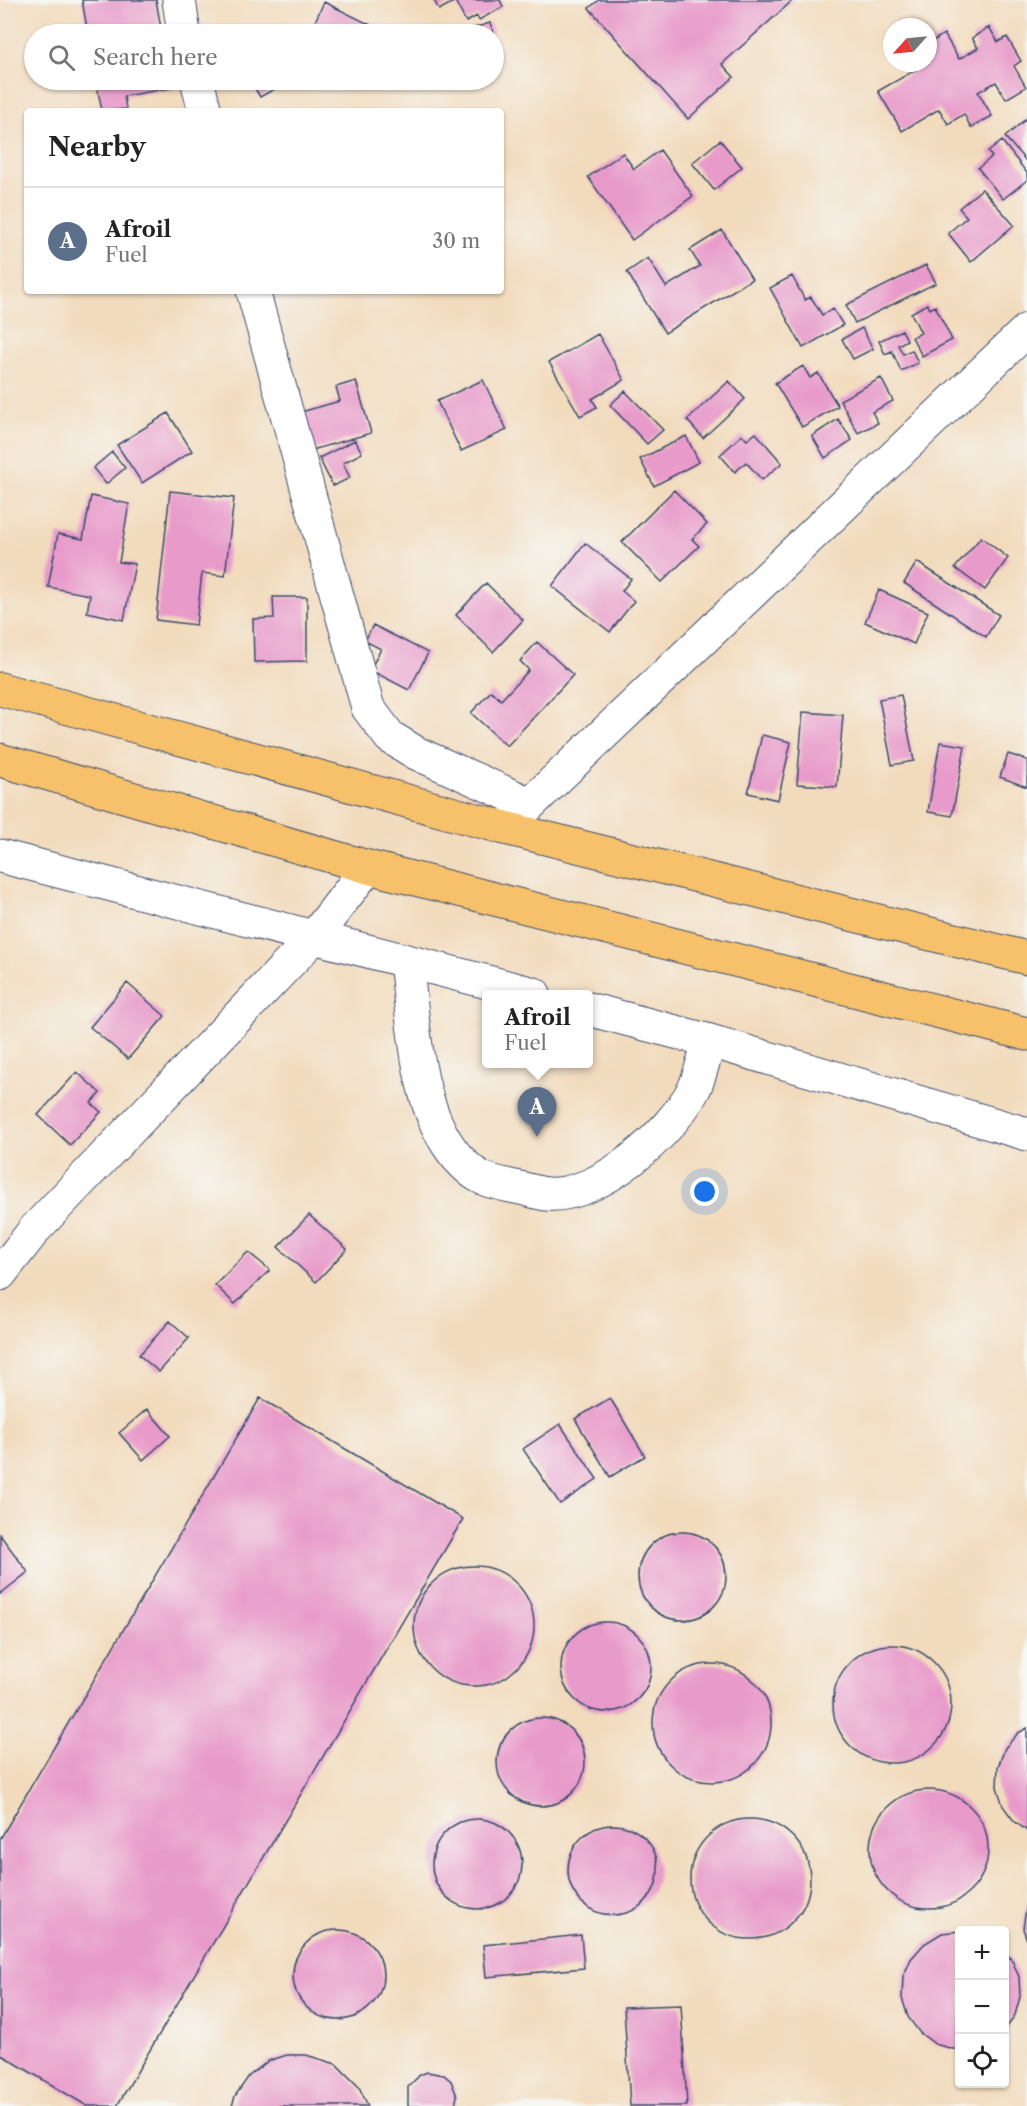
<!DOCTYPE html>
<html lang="en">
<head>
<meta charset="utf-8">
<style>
	body { margin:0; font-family:"Libre Caslon Text",serif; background:#f2f2f2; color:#222 }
	.controls { position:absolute; right:18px; bottom:18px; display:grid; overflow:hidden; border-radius:6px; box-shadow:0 2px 4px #0004 }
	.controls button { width:54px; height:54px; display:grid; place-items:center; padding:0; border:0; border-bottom:2px solid #e0e0e0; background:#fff; color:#222; font:30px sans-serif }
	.compass { position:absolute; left:883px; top:18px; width:54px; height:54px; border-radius:50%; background:#fff; box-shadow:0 2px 4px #0004; rotate:243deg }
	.you { position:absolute; left:705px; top:1192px; width:21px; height:21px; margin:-15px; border:4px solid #fff; border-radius:50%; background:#1a73e8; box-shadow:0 0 0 9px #1a73e833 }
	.badge { display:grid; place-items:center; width:39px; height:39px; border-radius:50%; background:#2563eb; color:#fff; font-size:20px; font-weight:700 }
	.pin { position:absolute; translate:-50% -50px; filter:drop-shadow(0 2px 3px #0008) }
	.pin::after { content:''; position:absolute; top:32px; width:21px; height:18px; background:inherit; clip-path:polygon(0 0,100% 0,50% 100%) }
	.popup { position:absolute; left:482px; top:990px; width:111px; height:78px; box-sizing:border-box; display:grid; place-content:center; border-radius:6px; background:#fff; filter:drop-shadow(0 2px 4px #0005); font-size:20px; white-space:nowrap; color:#767676 }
	.popup b { font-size:22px; color:#222 }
	.popup::after { content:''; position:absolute; left:50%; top:100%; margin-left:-12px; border:12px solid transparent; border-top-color:#fff }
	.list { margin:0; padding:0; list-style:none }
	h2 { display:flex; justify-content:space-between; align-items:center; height:78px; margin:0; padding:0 24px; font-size:26px }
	h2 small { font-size:20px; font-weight:400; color:#767676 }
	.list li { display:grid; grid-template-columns:39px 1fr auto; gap:18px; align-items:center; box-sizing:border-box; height:108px; padding:0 24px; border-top:2px solid #e0e0e0 }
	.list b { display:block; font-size:22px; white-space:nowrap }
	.list p { margin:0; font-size:20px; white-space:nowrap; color:#767676 }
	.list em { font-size:20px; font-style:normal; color:#767676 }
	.icon { flex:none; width:33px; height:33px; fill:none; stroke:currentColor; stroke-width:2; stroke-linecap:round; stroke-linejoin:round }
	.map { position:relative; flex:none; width:1027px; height:2106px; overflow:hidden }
	.search { position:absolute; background:#fff; box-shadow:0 2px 4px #0004; left:24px; top:24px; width:480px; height:66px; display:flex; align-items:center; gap:15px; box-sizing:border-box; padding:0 21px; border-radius:33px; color:#767676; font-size:22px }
	.panel { position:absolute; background:#fff; box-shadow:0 2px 4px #0004; left:24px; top:108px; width:480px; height:186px; border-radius:6px }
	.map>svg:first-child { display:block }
	.building { fill:#e89bca }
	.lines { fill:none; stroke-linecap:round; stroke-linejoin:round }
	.minor-casing { stroke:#3b496c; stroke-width:35 }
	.major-casing { stroke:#3b496c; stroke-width:35 }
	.minor { stroke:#fff; stroke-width:33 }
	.major { stroke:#f6c16b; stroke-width:33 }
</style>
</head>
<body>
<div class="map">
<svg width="1027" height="2106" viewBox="0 0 1027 2106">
	<rect width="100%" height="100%" fill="#f6f6f2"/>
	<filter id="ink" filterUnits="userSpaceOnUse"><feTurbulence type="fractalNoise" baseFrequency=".0167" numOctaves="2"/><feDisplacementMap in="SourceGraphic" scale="12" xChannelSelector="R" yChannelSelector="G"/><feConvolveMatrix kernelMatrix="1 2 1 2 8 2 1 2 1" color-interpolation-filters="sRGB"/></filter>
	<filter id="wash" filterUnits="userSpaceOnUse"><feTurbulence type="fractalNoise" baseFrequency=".008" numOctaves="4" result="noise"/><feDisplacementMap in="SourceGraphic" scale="24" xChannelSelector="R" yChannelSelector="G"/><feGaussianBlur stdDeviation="1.35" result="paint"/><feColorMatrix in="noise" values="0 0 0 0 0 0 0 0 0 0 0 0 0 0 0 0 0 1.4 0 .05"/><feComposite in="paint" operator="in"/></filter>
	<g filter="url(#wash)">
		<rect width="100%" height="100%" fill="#f2dbbd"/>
		<g id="blocks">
			<path class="building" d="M82,0H156L162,34H88Z
				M434,0H500L503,7L479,20L477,16L466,22L455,1L439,10Z
				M599,0H793L722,64L734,77L688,119L589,8Z
				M324,2L377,28L374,34H320L311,30Z
				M286,23L293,34H266Z
				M490,23L494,34H455Z
				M989,27L998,42L1007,37L1021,61L1014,66L1026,87L1006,99L996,82L978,92L992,116L971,128L964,114L948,124L939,109L902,131L878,91L928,63L930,61L928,44L944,34L959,59L978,48L972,38Z
				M494,36L501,58L494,60Z
				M96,80H170L172,88L124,96L126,109L102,111Z
				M250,80H291L260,97Z
				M1027,118V162L1005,137Z
				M720,140L742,167L714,190L692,163Z
				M1002,141L1027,173V180L1003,199L978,168L992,157L988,152Z
				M660,150L693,196L632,240L588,177L623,153L634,169Z
				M982,189L1014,225L971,262L948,233L967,217L959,208Z
				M722,230L752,279L665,333L627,272L648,258L666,287L700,266L690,250Z
				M926,265L936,283L855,323L846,305Z
				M792,276L805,300L811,297L822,315L833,309L843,325L803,348L770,288Z
				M927,304L930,309L935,306L952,340L922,356L912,337L921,333L911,313Z
				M862,328L873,349L853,359L842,339Z
				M902,330L907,340L898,345L903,354L912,350L918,363L901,371L892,351L885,354L879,341Z
				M598,334L624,380L592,399L597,407L580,416L549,362Z
				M803,366L810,378L818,373L838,406L802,427L775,383Z
				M881,378L893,401L872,412L878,423L858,433L840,400Z
				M483,380L507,430L461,451L437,401Z
				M356,381L371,433L312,450L301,412L340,401L336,387Z
				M729,381L745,399L703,438L687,420Z
				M625,391L663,430L647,444L610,405Z
				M168,413L192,451L142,483L117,445Z
				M838,419L852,440L825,458L812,436Z
				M756,433L782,463L762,480L746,462L735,472L720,455L742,435L747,440Z
				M686,436L699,462L654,486L640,459Z
				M355,440L362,453L343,463L350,478L333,486L319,458Z
				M112,452L125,468L106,484L93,468Z
				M674,490L707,524L692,539L699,546L662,582L622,542Z
				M170,491L234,498L225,576L202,573L196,625L156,620Z
				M91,496L129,504L119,562L135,564L124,620L87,612L90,595L48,587L58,534L83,539Z
				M981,537L1008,558L985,590L955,568Z
				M585,543L631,579L622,591L634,601L610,632L552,586Z
				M917,562L999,615L986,637L904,583Z
				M486,583L523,620L493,652L456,615Z
				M879,590L928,612L914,644L865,622Z
				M273,597H307V661L254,662L253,619L274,618Z
				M373,625L428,653L409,690L370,670L381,649L365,641Z
				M537,642L573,675L507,746L471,713L491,691L501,700L529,670L520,661Z
				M901,695L914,761L892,765L879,699Z
				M803,712L843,715L837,787L797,784Z
				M762,735L791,742L778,800L748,793Z
				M940,742L965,746L952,816L928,812Z
				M1008,754L1027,760V787L1000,777Z
				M127,983L165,1016L128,1059L90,1027Z
				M77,1072L100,1093L91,1103L101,1112L70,1145L38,1115Z
				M309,1215L347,1249L316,1282L278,1247Z
				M248,1252L270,1270L235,1304L215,1285Z
				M170,1321L189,1338L159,1372L139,1355Z
				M260,1398L463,1519L117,2106H87L0,2054V1839Z
				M610,1398L645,1456L610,1477L575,1419Z
				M147,1409L170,1436L143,1460L119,1433Z
				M560,1424L597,1479L560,1504L523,1449Z
				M638 1576a44 44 0 1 1 88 0a44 44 0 1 1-88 0Z
				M0,1535L28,1572L0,1594Z
				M414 1626a60 60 0 1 1 120 0a60 60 0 1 1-120 0Z
				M561 1667a45 45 0 1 1 90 0a45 45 0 1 1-90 0Z
				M833 1704a59 59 0 1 1 118 0a59 59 0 1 1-118 0Z
				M653 1723a59 59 0 1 1 118 0a59 59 0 1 1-118 0Z
				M497 1762a44 44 0 1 1 88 0a44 44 0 1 1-88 0Z
				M1027,1728V1831L1014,1821L1003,1806L997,1787L998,1767L1005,1748L1018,1733Z
				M870 1849a59 59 0 1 1 118 0a59 59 0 1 1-118 0Z
				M690 1879a60 60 0 1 1 120 0a60 60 0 1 1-120 0Z
				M432 1864a45 45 0 1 1 90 0a45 45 0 1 1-90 0Z
				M568 1870a45 45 0 1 1 90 0a45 45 0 1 1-90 0Z
				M1027,1901V1940L1023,1929Z
				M293 1975a45 45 0 1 1 90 0a45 45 0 1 1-90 0Z
				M960,1931V2049H953L935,2044L920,2033L908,2017L902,1998L903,1977L911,1959L924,1944L942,1933Z
				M581,1935L584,1968L486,1977L483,1945Z
				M1004,1951L1012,1960L1019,1977L1020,1997L1015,2015L1004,2032Z
				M681,2005L687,2106H630L624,2007Z
				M287,2055H306L336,2064L359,2087L368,2106H232L235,2096L249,2076L268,2061Z
				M427,2072L444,2075L451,2081L457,2096L455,2106H408V2087L420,2075Z"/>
		</g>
	</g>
	<g filter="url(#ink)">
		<use href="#blocks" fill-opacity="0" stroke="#3b496c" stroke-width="1.5"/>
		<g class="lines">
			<defs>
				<path id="minor" d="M179,0L184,34
					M197,80L205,111
					M253,291L368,708L390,737L416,753L530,804
					M505,828L1027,330
					M0,856L534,994
					M406,961C414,1022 415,1108 457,1157C479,1182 489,1181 520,1188C529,1190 538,1193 547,1194C600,1198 671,1133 694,1089C701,1074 704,1056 710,1041
					M588,1009L710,1041L1027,1134
					M0,1274L36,1228L315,936L368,867"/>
				<path id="major" d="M0,689L505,828L1027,958
					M0,760L368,867L1027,1034"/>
			</defs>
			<use href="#minor" class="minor-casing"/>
			<use href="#major" class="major-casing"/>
			<use href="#minor" class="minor"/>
			<use href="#major" class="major"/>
		</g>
	</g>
</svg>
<div class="controls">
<button>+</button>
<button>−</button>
<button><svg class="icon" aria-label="locate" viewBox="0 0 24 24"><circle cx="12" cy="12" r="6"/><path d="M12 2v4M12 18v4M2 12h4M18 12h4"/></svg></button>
</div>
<svg class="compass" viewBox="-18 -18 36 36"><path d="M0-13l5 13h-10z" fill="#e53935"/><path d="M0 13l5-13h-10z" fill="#767676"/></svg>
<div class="you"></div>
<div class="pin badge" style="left:537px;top:1137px;background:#5c6f8a">A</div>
<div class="popup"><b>Afroil</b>Fuel</div>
<div class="search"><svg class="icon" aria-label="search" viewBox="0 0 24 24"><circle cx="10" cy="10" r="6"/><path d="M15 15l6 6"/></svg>Search here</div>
<section class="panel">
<h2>Nearby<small></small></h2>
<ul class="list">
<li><span class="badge" style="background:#5c6f8a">A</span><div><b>Afroil</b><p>Fuel</p></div><em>30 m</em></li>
</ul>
</section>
</div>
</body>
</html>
